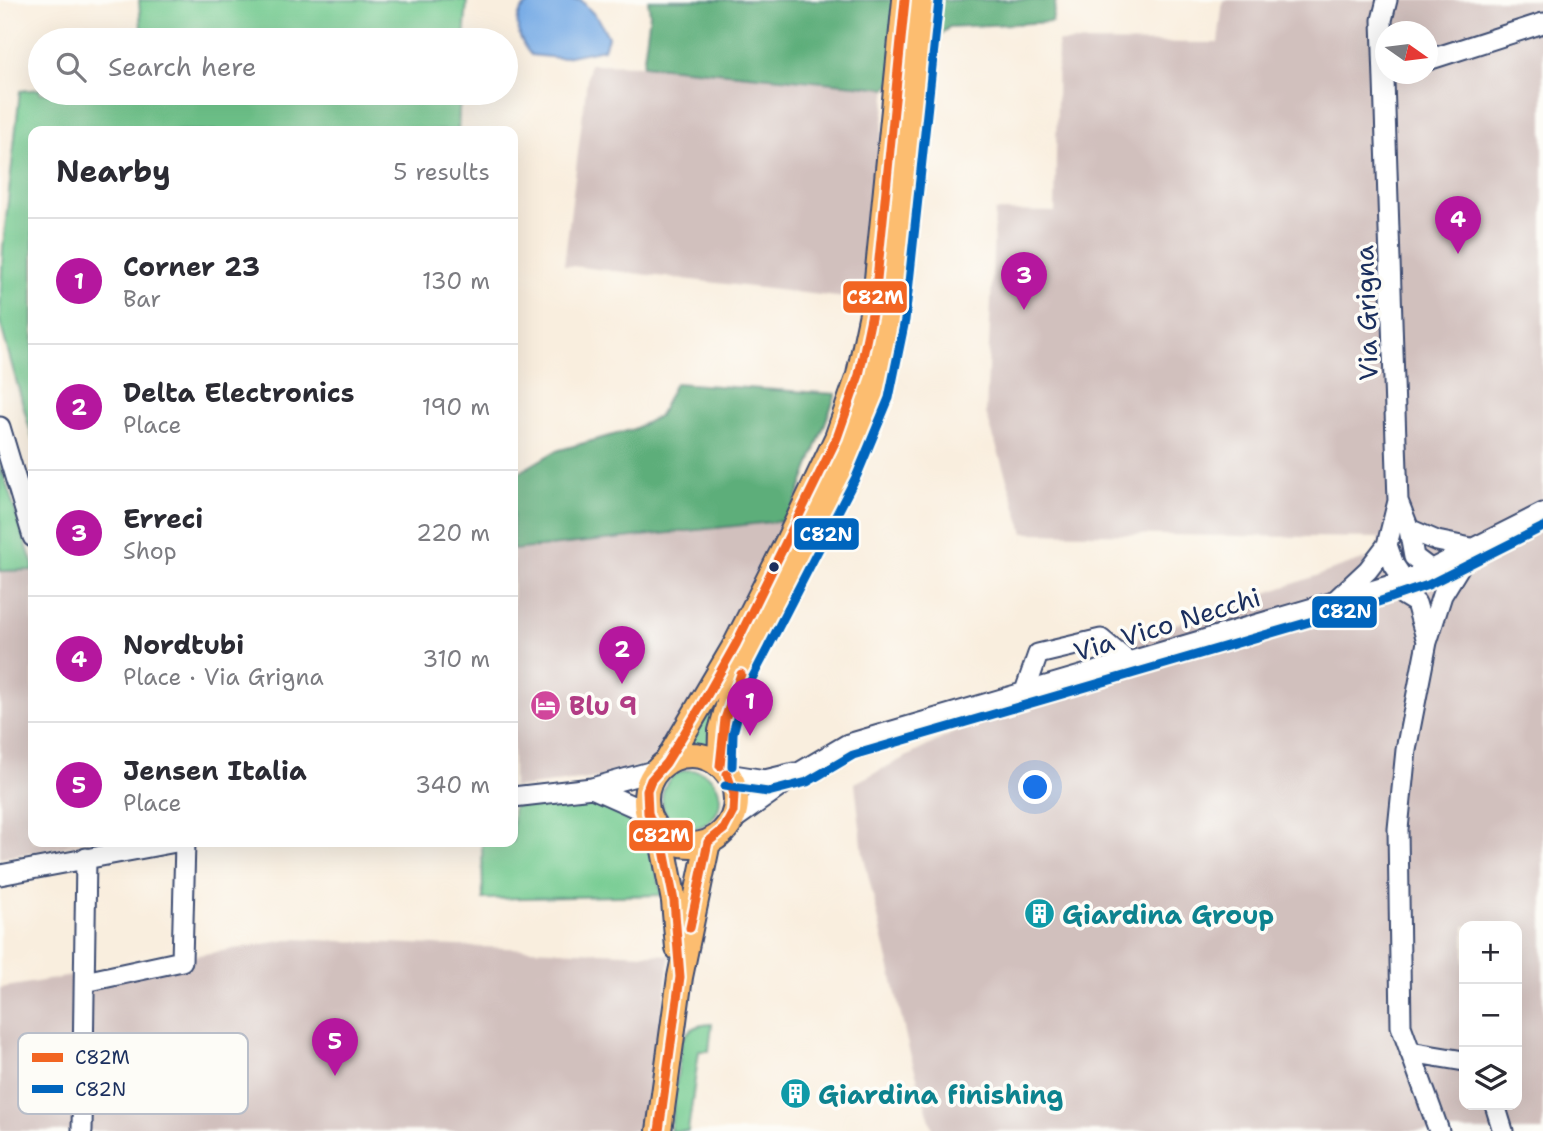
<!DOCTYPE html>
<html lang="en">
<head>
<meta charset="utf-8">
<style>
	body { margin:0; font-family:"Shantell Sans",sans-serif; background:#f7f7f7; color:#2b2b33 }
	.controls { position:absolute; right:21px; bottom:21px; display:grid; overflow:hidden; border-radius:14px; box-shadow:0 7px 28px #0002 }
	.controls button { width:63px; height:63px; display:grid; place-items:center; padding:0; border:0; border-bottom:2px solid #e1e1e2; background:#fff; color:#2b2b33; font:35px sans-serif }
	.compass { position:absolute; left:1375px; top:21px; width:63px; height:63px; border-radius:50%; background:#fff; box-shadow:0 7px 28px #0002; rotate:104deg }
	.you { position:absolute; left:1036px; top:788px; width:24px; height:24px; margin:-18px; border:5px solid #fff; border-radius:50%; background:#1a73e8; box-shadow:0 0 0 10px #1a73e833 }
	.badge { display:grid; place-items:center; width:46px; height:46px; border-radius:50%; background:#b5179e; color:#fff; font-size:23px; font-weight:700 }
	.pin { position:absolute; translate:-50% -58px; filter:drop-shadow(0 2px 4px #0008) }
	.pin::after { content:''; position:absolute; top:37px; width:24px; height:21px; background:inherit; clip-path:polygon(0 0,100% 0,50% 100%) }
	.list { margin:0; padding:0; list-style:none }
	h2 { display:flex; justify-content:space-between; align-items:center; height:91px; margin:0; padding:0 28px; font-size:30px }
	h2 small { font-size:23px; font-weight:400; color:#7c7c81 }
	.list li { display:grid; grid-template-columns:46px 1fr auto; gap:21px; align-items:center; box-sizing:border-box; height:126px; padding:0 28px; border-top:2px solid #e1e1e2 }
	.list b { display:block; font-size:26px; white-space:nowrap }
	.list p { margin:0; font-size:23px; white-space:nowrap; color:#7c7c81 }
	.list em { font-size:23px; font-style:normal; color:#7c7c81 }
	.icon { flex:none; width:38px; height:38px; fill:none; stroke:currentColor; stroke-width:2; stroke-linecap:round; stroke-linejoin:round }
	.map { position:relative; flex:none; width:1543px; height:1131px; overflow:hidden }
	.search { position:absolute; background:#fff; box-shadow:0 7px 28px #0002; left:28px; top:28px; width:490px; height:77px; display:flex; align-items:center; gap:18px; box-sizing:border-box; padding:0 24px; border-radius:38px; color:#7c7c81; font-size:26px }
	.panel { position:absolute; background:#fff; box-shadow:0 7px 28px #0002; left:28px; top:126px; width:490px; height:721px; border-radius:14px }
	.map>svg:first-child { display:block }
	.industrial { fill:#d1c0bd; fill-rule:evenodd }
	.green { fill:#72ca8f; stroke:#467c76; stroke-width:2 }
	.forest { fill:#5dae7a; stroke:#3c6e6c; stroke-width:2 }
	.water { fill:#7aade6; stroke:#4a6ea2; stroke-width:2 }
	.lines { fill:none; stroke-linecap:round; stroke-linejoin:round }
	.minor-casing { stroke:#3c4c71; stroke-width:23 }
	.major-casing { stroke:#3c4c71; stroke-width:28 }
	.minor { stroke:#fff; stroke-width:19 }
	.major { stroke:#fcbd6f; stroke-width:24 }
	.bus-1-casing { stroke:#fdfcf7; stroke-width:14 }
	.bus-2-casing { stroke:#fdfcf7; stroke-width:14 }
	.bus-1 { stroke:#f26522; stroke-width:9 }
	.bus-2 { stroke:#0065bd; stroke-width:9 }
	.bus-dot { fill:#1b2f5e; stroke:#fdfcf7; stroke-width:2.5 }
	.labels { text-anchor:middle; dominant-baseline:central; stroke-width:7; stroke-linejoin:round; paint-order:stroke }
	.street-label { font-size:26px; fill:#1b2f5e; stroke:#fdfcf7 }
	.hotel-label { font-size:26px; font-weight:bold; fill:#b23c85; stroke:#fdfcf7; text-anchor:start }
	.culture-label { font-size:26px; font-weight:bold; fill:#0d838f; stroke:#fdfcf7; text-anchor:start }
	.key { fill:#fdfcf7; stroke:#b9bec9; stroke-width:2 }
	.key-label { font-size:19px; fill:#1b2f5e }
	.line-badge { stroke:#fdfcf7; stroke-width:2.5 }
	.badge-label { font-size:19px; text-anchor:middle; font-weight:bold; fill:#fff }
</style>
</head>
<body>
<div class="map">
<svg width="1543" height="1131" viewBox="0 0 1543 1131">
	<rect width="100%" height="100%" fill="#fdfcf7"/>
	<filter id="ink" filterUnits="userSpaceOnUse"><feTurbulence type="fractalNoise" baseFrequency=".0143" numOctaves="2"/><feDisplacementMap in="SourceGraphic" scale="14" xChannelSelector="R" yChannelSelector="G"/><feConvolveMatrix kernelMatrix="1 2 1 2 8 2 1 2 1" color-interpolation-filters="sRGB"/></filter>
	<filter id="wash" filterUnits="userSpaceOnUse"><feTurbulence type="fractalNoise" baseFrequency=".00686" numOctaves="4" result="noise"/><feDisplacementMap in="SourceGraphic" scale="28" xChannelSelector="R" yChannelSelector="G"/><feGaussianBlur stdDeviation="1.57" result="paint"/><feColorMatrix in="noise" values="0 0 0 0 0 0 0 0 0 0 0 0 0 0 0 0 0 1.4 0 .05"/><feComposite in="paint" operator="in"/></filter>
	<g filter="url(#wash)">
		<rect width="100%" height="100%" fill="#f9eede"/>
		<path class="industrial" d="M1223,0H1543V1131H933L909,1050L863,853L855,783L1144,635L1377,555L1379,538L1024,533L986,413L995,211L1055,212L1058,42L1218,43ZM1386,32H1428V74H1386ZM1464,926H1517V1105H1464Z
			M589,64L643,65L887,88L863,300L564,265Z
			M789,520L747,621L659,760L606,777L513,788V550Z
			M33,570V842H90L0,858V571Z
			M294,939L670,955L646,1131H0V988Z"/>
		<path class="green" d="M139,0H467L464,40H142Z
			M40,89V93H460L458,131H33V441L0,322V315L3,247L20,91Z
			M0,464L33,565V570L0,571Z
			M714,700L709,747L687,745Z
			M662 799a29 29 0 1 1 58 0a29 29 0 1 1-58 0Z
			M566,802C576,803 588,803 599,806C644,819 653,855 662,895L483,899L482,842H513V806Z
			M712,1024L709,1051H699L688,1131H670L682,1040C690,1027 697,1025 712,1024Z"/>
		<path class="forest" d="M648,0H1056L1052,22L949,27L887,88L643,65L650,14Z
			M675,383L836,394L789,520L513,550V476L556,451L634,429L659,416Z"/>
		<path class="water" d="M535,0H581L600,21L608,37L604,49L560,58L531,55C522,45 512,24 521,11C524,6 531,3 535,0Z"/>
	</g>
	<g filter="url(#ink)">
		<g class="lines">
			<defs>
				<path id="minor" d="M1428,60L1543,23
					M0,427L33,537
					M1398,501L1409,529L1437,541L1471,548L1442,595L1427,642L1406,750L1398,829L1401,1026L1439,1131
					M1409,529L1414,557L1430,569L1437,578
					M1387,545L1394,565L1410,589
					M1388,586L1416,603L1427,641
					M1337,599L1368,570L1387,545L1398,501L1382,20L1387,0
					M1024,694L1038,654L1101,639L1130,663
					M727,774L765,780L794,773
					M592,788L648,813
					M513,797L592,788L657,770
					M730,822L802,771L848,744L1388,586L1422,574L1543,513
					M0,875L176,842
					M85,982L182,961L185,842
					M1410,1052L1464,1061
					M1495,1105L1503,1131
					M82,1131L86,858"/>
				<path id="major" d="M646 800a45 45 0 1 1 90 0a45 45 0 1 1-90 0Z
					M666,763L736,644L788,541L837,438L859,375L875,299L905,0
					M720,766L721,731L732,692L846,469L877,394L893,319L927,0
					M661,835L674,901L678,948
					M659,1131L680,977L708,842"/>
			</defs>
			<use href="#minor" class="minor-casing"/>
			<use href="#major" class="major-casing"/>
			<use href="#minor" class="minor"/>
			<use href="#major" class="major"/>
			<defs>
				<path id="bus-1" d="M720,766L725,719L741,674
					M690,928L708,842L724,829L733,812L734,794L727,774
					M659,1131L680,977L674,901L661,835L653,826L648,813L647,790L651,780L666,763L701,706L736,644L837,438L859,375L875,299L905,0"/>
				<path id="bus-2" d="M732,766L733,733L743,696L857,475L889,398L905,320L939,1
					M725,786L768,792L807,782L853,755L1378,602L1428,585L1543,527"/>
			</defs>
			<use href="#bus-1" class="bus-1-casing"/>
			<use href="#bus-2" class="bus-2-casing"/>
			<use href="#bus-1" class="bus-1"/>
			<use href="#bus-2" class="bus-2"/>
		</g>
	</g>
	<defs>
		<symbol id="hotel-disc" viewBox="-11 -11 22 22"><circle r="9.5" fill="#d1479c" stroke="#fdfcf7"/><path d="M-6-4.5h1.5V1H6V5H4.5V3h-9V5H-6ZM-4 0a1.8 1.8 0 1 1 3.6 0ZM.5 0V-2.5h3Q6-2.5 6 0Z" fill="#fff"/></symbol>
		<symbol id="building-disc" viewBox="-11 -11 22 22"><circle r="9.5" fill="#0f9aa8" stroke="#fdfcf7"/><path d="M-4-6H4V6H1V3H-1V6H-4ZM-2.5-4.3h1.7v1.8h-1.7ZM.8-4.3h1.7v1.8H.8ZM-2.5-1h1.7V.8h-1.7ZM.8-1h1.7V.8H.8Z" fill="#fff"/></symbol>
	</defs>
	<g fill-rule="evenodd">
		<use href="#hotel-disc" x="528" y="688" width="35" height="35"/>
		<use href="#building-disc" x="1022" y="896" width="35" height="35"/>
		<use href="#building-disc" x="778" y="1076" width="35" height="35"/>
	</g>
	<circle class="bus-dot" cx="774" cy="567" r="6"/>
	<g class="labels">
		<g class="street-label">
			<text transform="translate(1366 313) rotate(-92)">Via Grigna</text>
			<text transform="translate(1167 624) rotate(-17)">Via Vico Necchi</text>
		</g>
		<g class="hotel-label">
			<text x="569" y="705">Blu 9</text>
		</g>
		<g class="culture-label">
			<text x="1062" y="914">Giardina Group</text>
			<text x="818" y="1094">Giardina finishing</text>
		</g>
	</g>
	<rect x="18" y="1033" width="230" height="81" rx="10" class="key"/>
	<rect x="32" y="1053" width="31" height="9" fill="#f26522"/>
	<rect x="32" y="1085" width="31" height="8" fill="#0065bd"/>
	<g class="key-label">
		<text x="75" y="1064">C82M</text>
		<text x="75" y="1096">C82N</text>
	</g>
	<g class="line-badge">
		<rect x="842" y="280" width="66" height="34" rx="7" fill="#f26522"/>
		<rect x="793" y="517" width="67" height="34" rx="7" fill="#0065bd"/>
		<rect x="1311" y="595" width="67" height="34" rx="7" fill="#0065bd"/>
		<rect x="628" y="819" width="66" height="33" rx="7" fill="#f26522"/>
	</g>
	<g class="badge-label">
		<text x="875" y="304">C82M</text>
		<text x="826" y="541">C82N</text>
		<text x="1345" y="618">C82N</text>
		<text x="661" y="842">C82M</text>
	</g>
</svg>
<div class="controls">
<button>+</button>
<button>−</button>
<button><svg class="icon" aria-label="layers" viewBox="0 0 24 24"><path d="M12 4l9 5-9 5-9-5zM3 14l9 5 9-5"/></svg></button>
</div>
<svg class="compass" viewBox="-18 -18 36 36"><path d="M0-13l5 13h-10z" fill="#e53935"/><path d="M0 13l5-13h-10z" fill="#7c7c81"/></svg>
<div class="you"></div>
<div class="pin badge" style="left:750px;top:736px">1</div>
<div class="pin badge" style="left:622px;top:684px">2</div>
<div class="pin badge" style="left:1024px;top:310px">3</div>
<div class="pin badge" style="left:1458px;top:254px">4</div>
<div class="pin badge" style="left:335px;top:1076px">5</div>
<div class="search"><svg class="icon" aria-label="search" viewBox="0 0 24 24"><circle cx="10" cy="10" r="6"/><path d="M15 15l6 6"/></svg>Search here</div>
<section class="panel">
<h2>Nearby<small>5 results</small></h2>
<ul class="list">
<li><span class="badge">1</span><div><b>Corner 23</b><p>Bar</p></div><em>130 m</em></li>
<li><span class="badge">2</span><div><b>Delta Electronics</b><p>Place</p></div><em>190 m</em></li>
<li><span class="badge">3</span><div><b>Erreci</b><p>Shop</p></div><em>220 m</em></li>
<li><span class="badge">4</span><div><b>Nordtubi</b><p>Place · Via Grigna</p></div><em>310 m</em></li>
<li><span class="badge">5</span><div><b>Jensen Italia</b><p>Place</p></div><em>340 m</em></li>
</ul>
</section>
</div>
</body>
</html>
